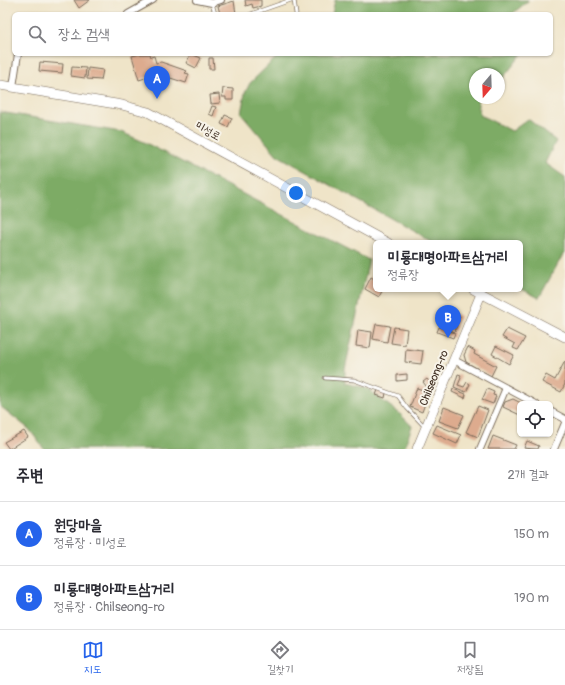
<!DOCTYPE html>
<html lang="ko">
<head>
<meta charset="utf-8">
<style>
	body { margin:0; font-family:Pangolin,"Poor Story",sans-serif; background:#f2f2f3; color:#2b2b33 }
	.controls { position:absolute; right:12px; bottom:12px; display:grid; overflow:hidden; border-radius:6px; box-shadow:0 1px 3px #0004 }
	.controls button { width:36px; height:36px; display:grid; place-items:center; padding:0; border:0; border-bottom:1px solid #e1e1e2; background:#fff; color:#2b2b33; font:20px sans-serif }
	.compass { position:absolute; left:469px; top:68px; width:36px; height:36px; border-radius:50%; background:#fff; box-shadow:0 1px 3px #0004; rotate:199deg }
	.you { position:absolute; left:296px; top:193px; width:14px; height:14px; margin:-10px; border:3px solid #fff; border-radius:50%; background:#1a73e8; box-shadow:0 0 0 6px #1a73e833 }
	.badge { display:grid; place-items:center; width:26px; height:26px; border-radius:50%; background:#2563eb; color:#fff; font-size:13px; font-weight:700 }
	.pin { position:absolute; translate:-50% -33px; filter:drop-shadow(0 1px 2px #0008) }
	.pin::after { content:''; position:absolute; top:21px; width:14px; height:12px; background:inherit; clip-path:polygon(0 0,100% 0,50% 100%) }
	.popup { position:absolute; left:373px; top:240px; width:150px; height:52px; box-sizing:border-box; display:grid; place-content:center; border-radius:6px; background:#fff; filter:drop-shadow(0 1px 3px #0005); font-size:13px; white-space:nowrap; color:#7c7c81 }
	.popup b { font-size:15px; color:#2b2b33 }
	.popup::after { content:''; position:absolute; left:50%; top:100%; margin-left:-8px; border:8px solid transparent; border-top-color:#fff }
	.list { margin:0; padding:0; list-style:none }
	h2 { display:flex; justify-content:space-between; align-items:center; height:52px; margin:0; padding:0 16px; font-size:17px }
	h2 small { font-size:13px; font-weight:400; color:#7c7c81 }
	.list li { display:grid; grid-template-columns:26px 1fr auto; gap:12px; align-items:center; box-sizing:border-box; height:64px; padding:0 16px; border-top:1px solid #e1e1e2 }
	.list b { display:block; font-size:15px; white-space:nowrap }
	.list p { margin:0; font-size:13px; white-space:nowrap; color:#7c7c81 }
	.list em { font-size:13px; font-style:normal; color:#7c7c81 }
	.icon { flex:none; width:22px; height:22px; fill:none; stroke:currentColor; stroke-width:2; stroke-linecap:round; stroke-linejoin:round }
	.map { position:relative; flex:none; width:565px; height:449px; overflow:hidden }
	.search { position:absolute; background:#fff; box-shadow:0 1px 3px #0004; left:12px; right:12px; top:12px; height:44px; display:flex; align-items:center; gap:10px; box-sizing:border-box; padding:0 14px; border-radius:6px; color:#7c7c81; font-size:15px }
	.sheet { height:180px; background:#fff }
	nav { display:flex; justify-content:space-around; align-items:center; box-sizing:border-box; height:56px; border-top:1px solid #e1e1e2; background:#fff; font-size:11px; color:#7c7c81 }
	nav a { display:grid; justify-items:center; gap:2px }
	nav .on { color:#2563eb }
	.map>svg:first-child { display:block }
	.forest { fill:#7dab65; stroke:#5c6a42 }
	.building { fill:#ddab8e }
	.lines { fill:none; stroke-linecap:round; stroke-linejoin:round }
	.lane-casing { stroke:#7a6b5a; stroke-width:4.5 }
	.street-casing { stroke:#7a6b5a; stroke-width:8 }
	.secondary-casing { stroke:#7a6b5a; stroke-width:10 }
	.lane { stroke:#fff; stroke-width:3 }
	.street { stroke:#fff; stroke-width:6 }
	.secondary { stroke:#fff; stroke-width:9 }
	.labels { text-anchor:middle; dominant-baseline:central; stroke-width:4; stroke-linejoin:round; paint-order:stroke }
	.street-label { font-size:11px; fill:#3b2a1e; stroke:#f7f3e8 }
</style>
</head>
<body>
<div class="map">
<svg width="565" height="449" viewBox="0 0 565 449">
	<rect width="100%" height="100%" fill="#f7f3e8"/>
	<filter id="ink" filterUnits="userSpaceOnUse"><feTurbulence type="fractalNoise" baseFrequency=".025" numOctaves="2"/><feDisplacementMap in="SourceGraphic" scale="8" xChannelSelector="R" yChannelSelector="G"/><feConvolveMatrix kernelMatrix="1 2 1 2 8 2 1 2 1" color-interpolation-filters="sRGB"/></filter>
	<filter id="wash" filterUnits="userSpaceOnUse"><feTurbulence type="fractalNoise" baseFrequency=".012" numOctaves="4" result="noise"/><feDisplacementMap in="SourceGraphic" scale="16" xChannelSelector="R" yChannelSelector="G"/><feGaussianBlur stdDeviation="0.9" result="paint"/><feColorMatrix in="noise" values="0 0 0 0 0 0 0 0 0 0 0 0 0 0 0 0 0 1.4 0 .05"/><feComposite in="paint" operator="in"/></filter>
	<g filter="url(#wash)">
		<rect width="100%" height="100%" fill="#efe4c8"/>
		<path class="forest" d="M335,0H528V1L512,14H332Z
			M280,54H522L499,83V74H475V98H477L480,115L512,131L528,119L556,141L545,163L565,177V251L539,298L520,288V243H434L277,155L241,113L245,93L250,83Z
			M0,112L121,132L144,142L369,260L345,369V383L366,388L399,413L412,426L404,449H44L29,429L0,406Z"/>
		<g id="blocks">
			<path class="building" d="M74,0H90L79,8Z
				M245,0H261V6L253,8L252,4L246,6Z
				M234,1L236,14H220L218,6Z
				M140,54H150L151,57L154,56L156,63L161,62L187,71L185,73L189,74L186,83L158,74L139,80L132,56Z
				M191,54L201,58L196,68L186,63Z
				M209,58H213L214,69H209Z
				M40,62L63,64L62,73L39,71Z
				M72,67L86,68L85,78L71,76Z
				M88,68L103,70L101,80L87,79Z
				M223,88L233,89V100H226V97H222Z
				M219,94L220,103L211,104L210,95Z
				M212,106L216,107L213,116L209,114Z
				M225,115L232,118L228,127L221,124Z
				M371,277L376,280V289H383L379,297L365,289Z
				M444,310L460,316L457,324L441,318Z
				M443,320L457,325L455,332L440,326Z
				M376,324L390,326L387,342L373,339Z
				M394,327L407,329L405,345L391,343Z
				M439,327L455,333L453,338L437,332Z
				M507,329L525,338L518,350L513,348L515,344L502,337Z
				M358,330L372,332L370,348L356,346Z
				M496,346L514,355L509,364L492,354Z
				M468,347L475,351L474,354L496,366L491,376L466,362L464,355Z
				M406,349L423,351L421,364L405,362Z
				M565,361V384L561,392L542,382L546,375L555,380Z
				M407,374V380L397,381V375Z
				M458,374L461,375L460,377L461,378L458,385L464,387L467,382L470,384L466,392L454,387Z
				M427,379L434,387L430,391L423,382Z
				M417,388L429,392L422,412L410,407Z
				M453,389L466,394L465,398L452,392Z
				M487,389L494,392L493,395L496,396L493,404L482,400Z
				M378,390L386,393L385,398L376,395Z
				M513,399L523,404H520V415L503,407L505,402Z
				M478,406L488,410L478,437L466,432Z
				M444,407L464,415L458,428L439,421Z
				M437,425L461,435L457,444L433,433Z
				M24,431L28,437L9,449L4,442Z
				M493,436L516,445L514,449H488Z
				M527,441L539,446L538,449L524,448Z"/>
		</g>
	</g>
	<g filter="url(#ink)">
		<use href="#blocks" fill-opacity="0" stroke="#7a6b5a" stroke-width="1"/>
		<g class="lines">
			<defs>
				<path id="lane" d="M294,0L296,14
					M212,3L215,14
					M251,14L291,0
					M325,378L354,380L398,396L407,408L425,427"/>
				<path id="street" d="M197,0L212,3L221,0
					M128,14L153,0
					M13,87L18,54
					M454,360L536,404
					M550,411L565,419
					M480,449L506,388
					M554,449L565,423"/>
				<path id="secondary" d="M0,85L122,105L148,112L388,243
					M473,289L565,337
					M417,449L481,294"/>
			</defs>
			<use href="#lane" class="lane-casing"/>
			<use href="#street" class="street-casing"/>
			<use href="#secondary" class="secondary-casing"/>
			<use href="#lane" class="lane"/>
			<use href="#street" class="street"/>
			<use href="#secondary" class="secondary"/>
		</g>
	</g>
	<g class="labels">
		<g class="street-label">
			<text transform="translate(208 131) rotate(29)">미성로</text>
			<text transform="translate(434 378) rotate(-68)">Chilseong-ro</text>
		</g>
	</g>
</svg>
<div class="controls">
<button><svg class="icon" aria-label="locate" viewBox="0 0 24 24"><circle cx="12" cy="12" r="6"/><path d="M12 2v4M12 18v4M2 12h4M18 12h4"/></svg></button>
</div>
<svg class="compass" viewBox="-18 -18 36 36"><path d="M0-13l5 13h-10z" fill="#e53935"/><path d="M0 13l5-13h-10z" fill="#7c7c81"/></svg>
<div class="you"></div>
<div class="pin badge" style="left:157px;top:99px">A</div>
<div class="pin badge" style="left:448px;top:338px">B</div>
<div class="popup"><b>미룡대명아파트삼거리</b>정류장</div>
<div class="search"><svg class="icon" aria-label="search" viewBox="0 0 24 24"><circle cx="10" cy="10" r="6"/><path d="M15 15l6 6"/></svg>장소 검색</div>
</div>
<section class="sheet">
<h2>주변<small>2개 결과</small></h2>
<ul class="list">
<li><span class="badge">A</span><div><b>원당마을</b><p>정류장 · 미성로</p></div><em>150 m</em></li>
<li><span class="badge">B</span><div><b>미룡대명아파트삼거리</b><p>정류장 · Chilseong-ro</p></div><em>190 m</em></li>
</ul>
</section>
<nav>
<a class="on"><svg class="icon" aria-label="map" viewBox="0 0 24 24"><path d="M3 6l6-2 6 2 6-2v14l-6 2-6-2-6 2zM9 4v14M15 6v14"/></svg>지도</a>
<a><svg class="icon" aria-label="directions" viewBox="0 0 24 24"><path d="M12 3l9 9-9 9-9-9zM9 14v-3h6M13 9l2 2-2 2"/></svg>길찾기</a>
<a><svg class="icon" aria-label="saved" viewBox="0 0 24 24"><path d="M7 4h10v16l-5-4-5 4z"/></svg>저장됨</a>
</nav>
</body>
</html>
